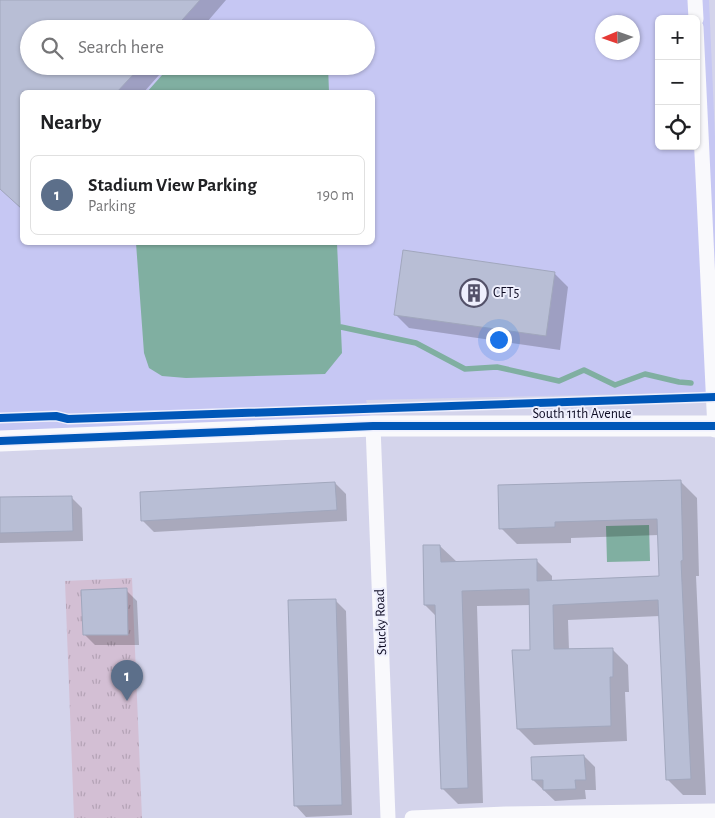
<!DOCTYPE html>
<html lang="en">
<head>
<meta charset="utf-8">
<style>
	body { margin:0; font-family:"Alegreya Sans",sans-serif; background:#f2f2f2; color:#202124 }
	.controls { position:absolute; right:15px; top:15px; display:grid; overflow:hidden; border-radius:8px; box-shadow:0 1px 4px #0004 }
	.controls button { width:45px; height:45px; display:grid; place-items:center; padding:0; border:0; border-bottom:1px solid #e0e0e0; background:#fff; color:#202124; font:25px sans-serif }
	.compass { position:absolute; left:595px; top:15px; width:45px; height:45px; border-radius:50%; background:#fff; box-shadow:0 1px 4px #0004; rotate:268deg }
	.you { position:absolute; left:498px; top:339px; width:18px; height:18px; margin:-12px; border:4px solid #fff; border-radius:50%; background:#1a73e8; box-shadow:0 0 0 8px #1a73e833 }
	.badge { display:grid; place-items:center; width:32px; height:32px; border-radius:50%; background:#535169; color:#fff; font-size:16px; font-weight:700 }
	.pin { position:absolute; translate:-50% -41px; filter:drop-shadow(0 1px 2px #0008) }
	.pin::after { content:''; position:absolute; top:26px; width:18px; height:15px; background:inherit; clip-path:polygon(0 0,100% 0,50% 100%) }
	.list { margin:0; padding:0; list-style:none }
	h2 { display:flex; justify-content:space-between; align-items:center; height:65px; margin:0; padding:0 20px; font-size:21px }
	h2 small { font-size:16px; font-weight:400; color:#757577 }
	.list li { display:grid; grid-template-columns:32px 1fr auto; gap:15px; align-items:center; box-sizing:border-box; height:80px; margin:0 10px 10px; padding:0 10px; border:1px solid #e0e0e0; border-radius:8px }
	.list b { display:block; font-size:19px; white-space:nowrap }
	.list p { margin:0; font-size:16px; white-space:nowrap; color:#757577 }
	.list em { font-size:16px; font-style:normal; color:#757577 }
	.icon { flex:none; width:28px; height:28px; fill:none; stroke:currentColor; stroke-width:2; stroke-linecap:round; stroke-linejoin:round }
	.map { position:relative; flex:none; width:715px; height:818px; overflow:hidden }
	.search { position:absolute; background:#fff; box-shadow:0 1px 4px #0004; left:20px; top:20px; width:355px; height:55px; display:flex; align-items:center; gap:12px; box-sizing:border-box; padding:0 18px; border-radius:28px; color:#757577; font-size:19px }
	.panel { position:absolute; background:#fff; box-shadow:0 1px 4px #0004; left:20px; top:90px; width:355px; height:155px; border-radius:8px }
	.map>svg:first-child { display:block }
	.built { fill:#c6c7f3; fill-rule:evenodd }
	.park { fill:url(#park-tufts) }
	.water { fill:#80afa1 }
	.shadow { fill:#0003 }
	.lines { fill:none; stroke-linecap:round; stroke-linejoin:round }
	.stream { stroke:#80afa1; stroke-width:5.5 }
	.building { fill:#b8bed5; stroke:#a1a7bd }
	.street { stroke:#f9f9fc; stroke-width:15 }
	.secondary { stroke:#f9f9fc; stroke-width:21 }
	.cycleway-casing { stroke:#eeeffd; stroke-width:11 }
	.cycleway { stroke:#0057b8; stroke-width:8 }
	.labels { text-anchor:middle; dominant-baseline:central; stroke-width:4; stroke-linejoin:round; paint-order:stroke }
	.poi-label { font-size:14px; fill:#0d0b23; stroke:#eeeffd; text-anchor:start }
	.street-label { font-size:14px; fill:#0d0b23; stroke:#eeeffd }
</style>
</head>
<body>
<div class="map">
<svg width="715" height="818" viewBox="0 0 715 818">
	<defs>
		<pattern id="park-tufts" width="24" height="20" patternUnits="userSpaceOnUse" patternTransform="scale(1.25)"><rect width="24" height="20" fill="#d3bfd4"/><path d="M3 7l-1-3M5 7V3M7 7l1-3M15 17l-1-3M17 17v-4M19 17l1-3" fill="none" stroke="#b4a3b6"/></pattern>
	</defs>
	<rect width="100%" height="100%" fill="#d4d4eb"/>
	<path class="built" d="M0,0H709L715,137V392L366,400L373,426L0,439ZM659,19H696V146H659ZM602,22H632V52H602ZM29,29H366V66H29ZM22,92H372V242H22Z"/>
	<path class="park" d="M132,578L142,818H74L65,581Z"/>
	<path class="water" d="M170,66H328L329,92H147Z
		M136,243H337L342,353L325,374L186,378L162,376L149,368L144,353Z
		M649,525L650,561L607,562L606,526Z"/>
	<path class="shadow" d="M0,0H226L201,29H29V66H167L144,92H22V209L0,189Z
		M554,273L568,287L560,350L409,328L395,314Z
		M681,482L697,498L699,576H696L706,795H683L667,779L660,616L568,620L569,650L612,649L628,665L629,692H625L627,741L534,745L518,729L531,651L530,605L477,606L483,803L458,804L442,788L436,616L425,605L440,546L457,562L536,560L552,576V581L660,577L659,535L571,538V543L517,544L501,528Z
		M335,483L346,494L347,521L154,532L143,521Z
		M71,497L82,508L83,541L0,543V499Z
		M126,590L137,601L139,645H95L84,634Z
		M335,600L346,611L352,815L306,817L296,806Z
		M584,756L595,767L596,790H585L586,799L555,801L533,780Z"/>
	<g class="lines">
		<path class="stream" d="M341,327L416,343L465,369L497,367L559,381L584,370L615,385L645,374L679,382L691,383"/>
	</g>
	<path class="building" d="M0,0H200L174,29H29V66H141L117,92H22V209L0,189Z
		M403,250L555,272L546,336L394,315Z
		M681,480L683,560L681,561L691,779L666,780L658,600L553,605L554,649L613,648V677H610L611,726L517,729L512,650H530L529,589L462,591L468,788L441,789L435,605H424L423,545H440L441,562L537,559V581L659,576L657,519L555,522V527L499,529L498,485Z
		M335,482L337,510L141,521L140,492Z
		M72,496L73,531L0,533V497Z
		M127,588L128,635H83L81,590Z
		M336,599L342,805L294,806L288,600Z
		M584,755L586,780H575L576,789L543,790V780H532L531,757Z"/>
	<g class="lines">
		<path class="street" d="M695,0L696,19
			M696,27L715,430
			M373,426L388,818
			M412,818L506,814L715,811"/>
		<path class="secondary" d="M0,441L373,426H715"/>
		<defs>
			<path id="cycleway" d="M0,418L56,416L68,419L715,397
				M0,441L373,426H715"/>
		</defs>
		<use href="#cycleway" class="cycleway-casing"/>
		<use href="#cycleway" class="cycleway"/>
	</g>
	<defs>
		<symbol id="building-ring" viewBox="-11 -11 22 22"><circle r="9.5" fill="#eeeffd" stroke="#535169" stroke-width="1.5"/><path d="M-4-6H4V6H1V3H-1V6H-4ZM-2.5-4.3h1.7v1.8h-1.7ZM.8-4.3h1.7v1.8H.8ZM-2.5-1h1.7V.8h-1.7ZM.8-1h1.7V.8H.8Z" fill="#535169"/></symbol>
	</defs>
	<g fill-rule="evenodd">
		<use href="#building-ring" x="458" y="277" width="32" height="32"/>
	</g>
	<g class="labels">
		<g class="poi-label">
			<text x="493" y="293">CFT5</text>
		</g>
		<g class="street-label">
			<text x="582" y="414">South 11th Avenue</text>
			<text transform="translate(381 622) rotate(-92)">Stucky Road</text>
		</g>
	</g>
</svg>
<div class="controls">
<button>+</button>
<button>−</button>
<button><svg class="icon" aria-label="locate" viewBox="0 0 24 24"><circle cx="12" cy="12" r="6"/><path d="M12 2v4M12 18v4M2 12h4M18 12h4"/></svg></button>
</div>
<svg class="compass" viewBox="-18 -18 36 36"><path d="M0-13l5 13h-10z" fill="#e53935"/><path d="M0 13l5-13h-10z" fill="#757577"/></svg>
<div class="you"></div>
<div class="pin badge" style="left:127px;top:701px;background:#5c6f8a">1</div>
<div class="search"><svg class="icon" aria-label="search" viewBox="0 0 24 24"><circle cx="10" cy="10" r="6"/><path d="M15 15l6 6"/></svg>Search here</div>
<section class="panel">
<h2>Nearby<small></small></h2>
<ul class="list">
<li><span class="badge" style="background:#5c6f8a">1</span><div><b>Stadium View Parking</b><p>Parking</p></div><em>190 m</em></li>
</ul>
</section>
</div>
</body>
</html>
